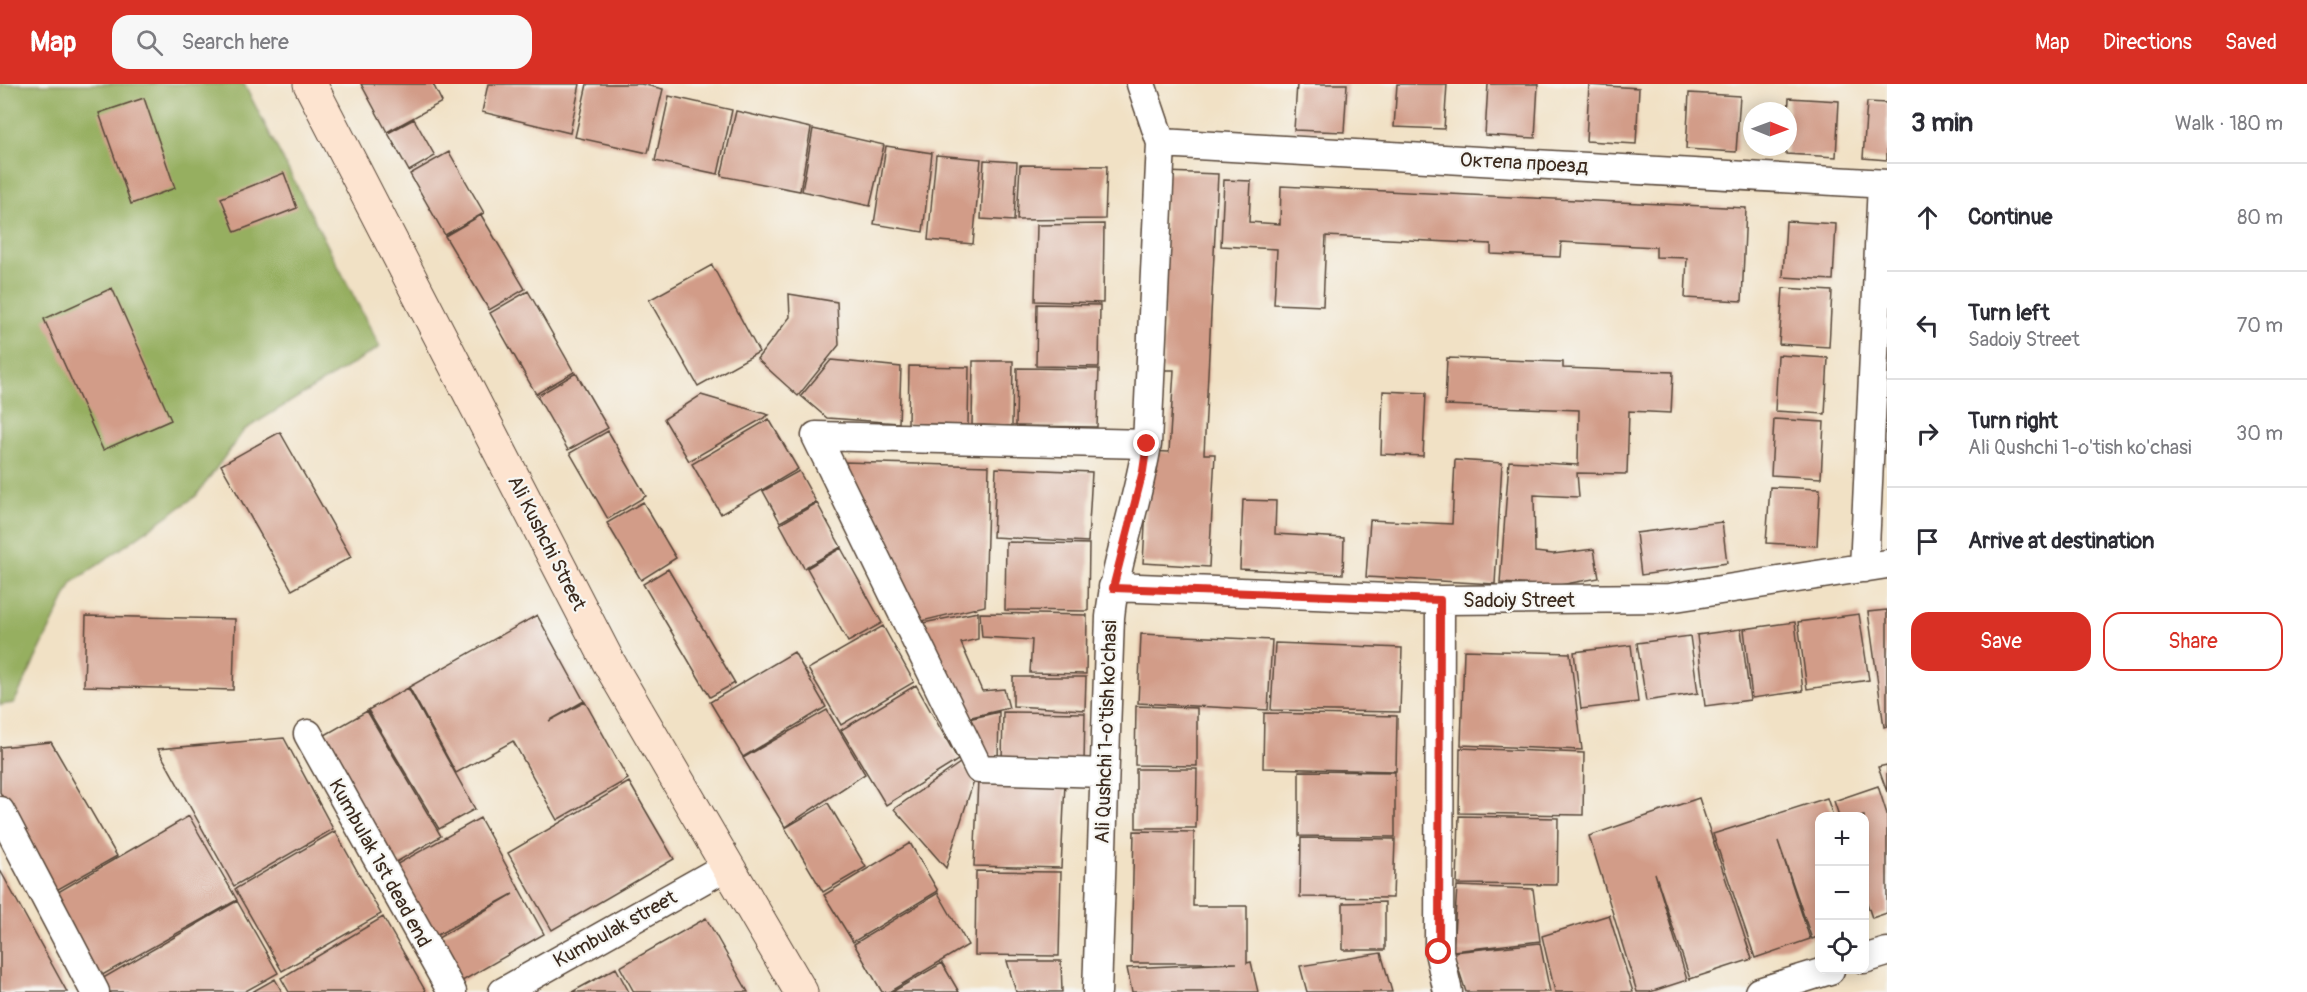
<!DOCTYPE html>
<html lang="en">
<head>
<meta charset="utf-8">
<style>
	body { margin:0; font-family:Pangolin,sans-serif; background:#f7f7f7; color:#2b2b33 }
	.controls { position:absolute; right:18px; bottom:18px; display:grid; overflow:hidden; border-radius:12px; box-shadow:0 3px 15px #0003 }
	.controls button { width:54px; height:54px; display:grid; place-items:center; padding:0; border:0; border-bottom:2px solid #e1e1e2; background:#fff; color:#2b2b33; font:30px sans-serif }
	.compass { position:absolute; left:1743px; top:18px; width:54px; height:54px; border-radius:50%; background:#fff; box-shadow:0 3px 15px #0003; rotate:91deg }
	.stop { position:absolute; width:18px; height:18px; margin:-14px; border:4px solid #d93025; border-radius:50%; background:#fff }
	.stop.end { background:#d93025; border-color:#fff; box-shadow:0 2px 6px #0008 }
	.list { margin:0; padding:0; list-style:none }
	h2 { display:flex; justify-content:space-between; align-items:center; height:78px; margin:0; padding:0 24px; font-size:26px }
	h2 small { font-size:20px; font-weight:400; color:#7c7c81 }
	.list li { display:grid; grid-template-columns:39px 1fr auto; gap:18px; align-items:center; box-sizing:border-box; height:108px; padding:0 24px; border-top:2px solid #e1e1e2 }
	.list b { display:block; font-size:22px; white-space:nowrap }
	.list p { margin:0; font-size:20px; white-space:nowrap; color:#7c7c81 }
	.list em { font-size:20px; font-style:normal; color:#7c7c81 }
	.actions { display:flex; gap:12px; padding:18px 24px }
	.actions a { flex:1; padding:14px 0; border:2px solid #d93025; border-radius:18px; text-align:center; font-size:21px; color:#d93025 }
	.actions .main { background:#d93025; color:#fff }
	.icon { flex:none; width:33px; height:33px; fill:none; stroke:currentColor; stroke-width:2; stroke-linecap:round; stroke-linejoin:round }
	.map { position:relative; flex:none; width:1887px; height:908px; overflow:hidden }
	header { display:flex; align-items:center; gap:36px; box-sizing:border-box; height:84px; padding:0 30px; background:#d93025; color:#fff }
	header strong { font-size:28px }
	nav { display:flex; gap:33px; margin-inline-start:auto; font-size:21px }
	.search { width:420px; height:54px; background:#f7f7f7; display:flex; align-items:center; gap:15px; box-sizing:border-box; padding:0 21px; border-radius:18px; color:#7c7c81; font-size:22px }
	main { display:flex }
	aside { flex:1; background:#fff }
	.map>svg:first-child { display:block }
	.forest { fill:#96af60; stroke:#686c3f; stroke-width:1.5 }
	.building { fill:#d29c88 }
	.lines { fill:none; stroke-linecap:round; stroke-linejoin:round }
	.street-casing { stroke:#564537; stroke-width:31 }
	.secondary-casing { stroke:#564537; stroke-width:35 }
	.street { stroke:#fff; stroke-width:28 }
	.secondary { stroke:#fde4d0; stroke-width:33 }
	.route { stroke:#d93025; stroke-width:8 }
	.labels { text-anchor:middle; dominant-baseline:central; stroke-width:4.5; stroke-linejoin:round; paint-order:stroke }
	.street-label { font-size:20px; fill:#3b2a1e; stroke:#f6f6f2 }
</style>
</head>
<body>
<header>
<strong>Map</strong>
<div class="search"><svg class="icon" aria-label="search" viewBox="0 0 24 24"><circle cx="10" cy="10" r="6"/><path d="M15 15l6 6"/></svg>Search here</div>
<nav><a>Map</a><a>Directions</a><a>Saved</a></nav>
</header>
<main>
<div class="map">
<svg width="1887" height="908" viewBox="0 0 1887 908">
	<rect width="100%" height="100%" fill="#f6f6f2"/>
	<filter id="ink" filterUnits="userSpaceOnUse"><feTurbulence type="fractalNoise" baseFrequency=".0167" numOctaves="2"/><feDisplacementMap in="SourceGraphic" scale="12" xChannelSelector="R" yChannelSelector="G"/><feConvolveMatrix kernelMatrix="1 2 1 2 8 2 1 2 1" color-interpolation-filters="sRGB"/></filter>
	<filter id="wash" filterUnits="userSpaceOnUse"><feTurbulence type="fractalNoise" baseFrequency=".008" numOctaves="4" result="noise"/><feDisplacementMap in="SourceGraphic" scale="24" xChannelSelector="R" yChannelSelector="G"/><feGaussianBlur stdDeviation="1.35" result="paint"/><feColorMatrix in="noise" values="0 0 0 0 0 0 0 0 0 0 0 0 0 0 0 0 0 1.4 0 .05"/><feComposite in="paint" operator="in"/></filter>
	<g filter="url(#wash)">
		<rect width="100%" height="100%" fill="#f1e1c5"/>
		<path class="forest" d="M0,0H244L380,263L244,346L196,412L72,499L14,619L0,621Z"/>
		<g id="blocks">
			<path class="building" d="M361,0H433L442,18L387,48Z
				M488,0H580L570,49L482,28Z
				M587,0H641L663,5L648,69L575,53Z
				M1297,0H1347L1344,48L1294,46Z
				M1397,0H1447L1444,45L1394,43Z
				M1488,0H1538L1535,54L1485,51Z
				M1589,1L1639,4L1636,60L1586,57Z
				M1689,9L1740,12L1736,68L1686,65Z
				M669,12L732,26L718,90L655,77Z
				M144,14L175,104L131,120L99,29Z
				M1789,14L1839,17L1836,73L1786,70Z
				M1867,18L1887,19V76L1863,74Z
				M736,27L811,44L800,107L721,92Z
				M414,35L435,72L409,87L388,49Z
				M813,45L884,61L870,122L802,107Z
				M886,62L932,69L923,148L874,140Z
				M449,68L484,129L445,151L410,90Z
				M936,71L981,75L973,160L928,156Z
				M984,76L1017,78L1014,137L981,135Z
				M1020,81L1107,82L1105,135L1017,136Z
				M1166,88L1218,90L1204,370H1215L1209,483L1143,479L1149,367L1169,368L1174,286H1163Z
				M284,89L297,124L235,148L221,114Z
				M1224,96L1251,97L1249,138L1280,140L1281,102L1746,124L1742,217L1685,214L1687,174L1656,173V163L1561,158L1560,173L1491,170V160L1326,152L1323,222L1274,220L1277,165L1221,162Z
				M481,131L525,205L489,226L445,152Z
				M1786,137L1836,140L1833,196L1783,193Z
				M1104,140L1103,219L1035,217L1037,141Z
				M712,181L759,268L698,302L649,216Z
				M112,204L171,336L103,366L44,235Z
				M1783,204L1832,207L1829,263L1779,260Z
				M528,207L574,288L536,310L490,229Z
				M789,210L837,218L839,261L798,312L757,275L790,233Z
				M1037,220L1100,221L1099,283L1036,282Z
				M1778,271L1828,274L1825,330L1775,327Z
				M1447,274L1563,278V284L1673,288L1671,329L1629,327L1627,390L1577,389L1579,413L1534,411L1535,468L1553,470L1594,465L1599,494L1554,502L1500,499L1509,377L1578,381L1579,326L1445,321Z
				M831,276L901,283L899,339L827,334L801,312Z
				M973,277H1013L1012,342L972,341Z
				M909,282L969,283L968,341L908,340Z
				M1017,284L1099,285L1097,343L1016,342Z
				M576,289L608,344L568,366L537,312Z
				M1383,307L1426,309L1423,372L1381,370Z
				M701,311L769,331L689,377L664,335Z
				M769,335L798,385L721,430L692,380Z
				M1774,335L1824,338L1821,394L1771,391Z
				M608,347L646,412L608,435L570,369Z
				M280,348L351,473L292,506L221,381Z
				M1455,376L1502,379L1495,500L1366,493L1370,436L1452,440Z
				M843,378L989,382L985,522L918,538Z
				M996,384L1092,388L1088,458L993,453Z
				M799,387L816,418L780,438L763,407Z
				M1770,403L1820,405L1817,462L1766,459Z
				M1243,416L1276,417L1275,450L1344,454L1343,490L1240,485Z
				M643,418L676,474L641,496L607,439Z
				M817,419L841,463L804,484L780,440Z
				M1722,438L1727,479L1641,491L1636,449Z
				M1006,458L1089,460L1088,527L1005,526Z
				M841,464L882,539L848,558L807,484Z
				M668,485L735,599L710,613L643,500Z
				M1887,526V642L1884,643L1868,528Z
				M978,528V555L961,559L982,607L1004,605L1009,624L963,635L918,540Z
				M980,529L1087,531L1086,590L1030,589L1032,556L982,553Z
				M1859,530L1869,596L1807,605L1798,538Z
				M537,531L584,617L549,637L585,618L628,695L557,736L513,657L456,689L409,603Z
				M86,532L235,535L233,606L84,602Z
				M1795,538L1803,607L1752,614L1744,545Z
				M883,542L914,598L841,641L808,585Z
				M1741,545L1750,616L1705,622L1697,551Z
				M1141,550L1272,556L1268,626L1138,619Z
				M1690,552L1698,609L1646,617L1637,559Z
				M1275,559L1402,564L1400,628L1271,626Z
				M1631,561L1638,618L1581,625L1574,568Z
				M1464,566L1570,569L1582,666L1461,661Z
				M794,568L826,623L743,673L710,618Z
				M1013,593H1086L1085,626L1013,622Z
				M916,601L958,676L886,721L841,646Z
				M408,604L475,725L439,745L368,626Z
				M1136,622L1197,624V682L1135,681Z
				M827,626L865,690L785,743L743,674Z
				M367,627L441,752L393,780L318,655Z
				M999,628L998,677L983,676L964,636Z
				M1003,628L1085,629L1084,679L1002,677Z
				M1264,629L1397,632L1396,687L1263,684Z
				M284,654L333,745L234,802L158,665Z
				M51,658L117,772L53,808L0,708V663Z
				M1460,664L1584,669L1583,731L1459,729Z
				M960,679L974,696L946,784L894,725Z
				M1887,681V708L1878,683Z
				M1136,685H1197L1196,744H1136Z
				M1299,687L1395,688V753L1299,752Z
				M978,696L1065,699L1061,784L974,782Z
				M629,698L674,775L552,846L508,769Z
				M1878,702L1887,730V829L1872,834L1864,810V732H1839L1834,717Z
				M1699,714L1752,875L1690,895L1655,789L1687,896L1650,908H1637L1589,752Z
				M1827,714L1833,732H1820V852L1812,855L1778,757L1810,855L1755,874L1713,750Z
				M828,719L866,783L823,808L785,744Z
				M189,732L237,816L97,894L53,811Z
				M1459,732L1558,734L1557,801L1457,800Z
				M480,734L544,850L457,900L433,857L513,810L432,854L392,783Z
				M335,747L381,830L282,887L235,805Z
				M1134,747L1194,748L1193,822H1247V879L1251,878L1258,908H1132L1127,884L1237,879H1131Z
				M1301,754L1395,755L1393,814L1300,813Z
				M910,759L938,807L853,858L824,811Z
				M0,786L67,908H0Z
				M976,787L1061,788L1059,872L975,871Z
				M1457,802L1533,805L1540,857L1453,867Z
				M938,809L968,861L889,908H882L854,860Z
				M237,817L278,889L244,908H104L98,897Z
				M1385,818V866H1343V819Z
				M1609,831L1633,908H1555L1542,852Z
				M383,833L426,908H289L281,894Z
				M706,834L748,908H634L620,883Z
				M1540,859L1550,908H1466L1453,868Z
				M1381,869L1392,908H1307L1300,882Z
				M1007,877H1061L1062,908H1016Z
				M942,879L959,908H892Z
				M616,884L629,908H572Z
				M275,895L282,908H252Z"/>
		</g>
	</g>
	<g filter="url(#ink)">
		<use href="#blocks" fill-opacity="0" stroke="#564537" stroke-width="1.5"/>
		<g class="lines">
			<defs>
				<path id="street" d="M1161,59L1887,100
					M1864,484L1882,100
					M1113,503L1440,516L1669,514L1887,480
					M1440,516L1439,868L1448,908
					M308,650L452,908
					M1104,689L979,685L816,352L1147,360
					M0,727L95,908
					M1864,875L1887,868
					M503,908L727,782
					M1097,908L1110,533C1116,474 1138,418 1147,360L1161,59L1141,0
					M1759,908L1830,886"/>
				<path id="secondary" d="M310,0L609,579L801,908"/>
			</defs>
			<use href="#street" class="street-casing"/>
			<use href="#secondary" class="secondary-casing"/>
			<use href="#street" class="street"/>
			<use href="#secondary" class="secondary"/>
		</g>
	</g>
	<g class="lines" filter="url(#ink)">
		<path class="route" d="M1147,360L1143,387L1113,504L1440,516L1439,868"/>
	</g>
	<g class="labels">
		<g class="street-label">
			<text transform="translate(1524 79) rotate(3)">Октепа проезд</text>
			<text transform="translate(547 459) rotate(63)">Ali Kushchi Street</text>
			<text x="1519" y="516">Sadoiy Street</text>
			<text transform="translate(1106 648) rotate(-88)">Ali Qushchi 1-o'tish ko'chasi</text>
			<text transform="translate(380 779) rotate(61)">Kumbulak 1st dead end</text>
			<text transform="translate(615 845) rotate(-29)">Kumbulak street</text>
		</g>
	</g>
</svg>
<div class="controls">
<button>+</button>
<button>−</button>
<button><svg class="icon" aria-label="locate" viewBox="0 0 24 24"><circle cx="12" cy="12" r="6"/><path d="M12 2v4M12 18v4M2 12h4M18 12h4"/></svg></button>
</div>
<svg class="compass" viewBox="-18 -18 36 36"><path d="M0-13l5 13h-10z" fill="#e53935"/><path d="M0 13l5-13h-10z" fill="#7c7c81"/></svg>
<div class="stop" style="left:1439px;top:868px"></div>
<div class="stop end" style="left:1147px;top:360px"></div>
</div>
<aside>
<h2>3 min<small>Walk · 180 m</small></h2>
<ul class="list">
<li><svg class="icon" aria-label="ahead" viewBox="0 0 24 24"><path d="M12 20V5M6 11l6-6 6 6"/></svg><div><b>Continue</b></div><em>80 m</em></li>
<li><svg class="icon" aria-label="left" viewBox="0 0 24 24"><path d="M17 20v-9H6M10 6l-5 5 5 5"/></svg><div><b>Turn left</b><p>Sadoiy Street</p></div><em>70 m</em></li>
<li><svg class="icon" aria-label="right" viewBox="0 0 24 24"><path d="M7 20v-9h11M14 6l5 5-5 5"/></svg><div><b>Turn right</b><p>Ali Qushchi 1-o'tish ko'chasi</p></div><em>30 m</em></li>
<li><svg class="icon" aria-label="arrive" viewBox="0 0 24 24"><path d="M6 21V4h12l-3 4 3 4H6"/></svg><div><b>Arrive at destination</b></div></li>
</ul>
<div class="actions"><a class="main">Save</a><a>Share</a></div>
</aside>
</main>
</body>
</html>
